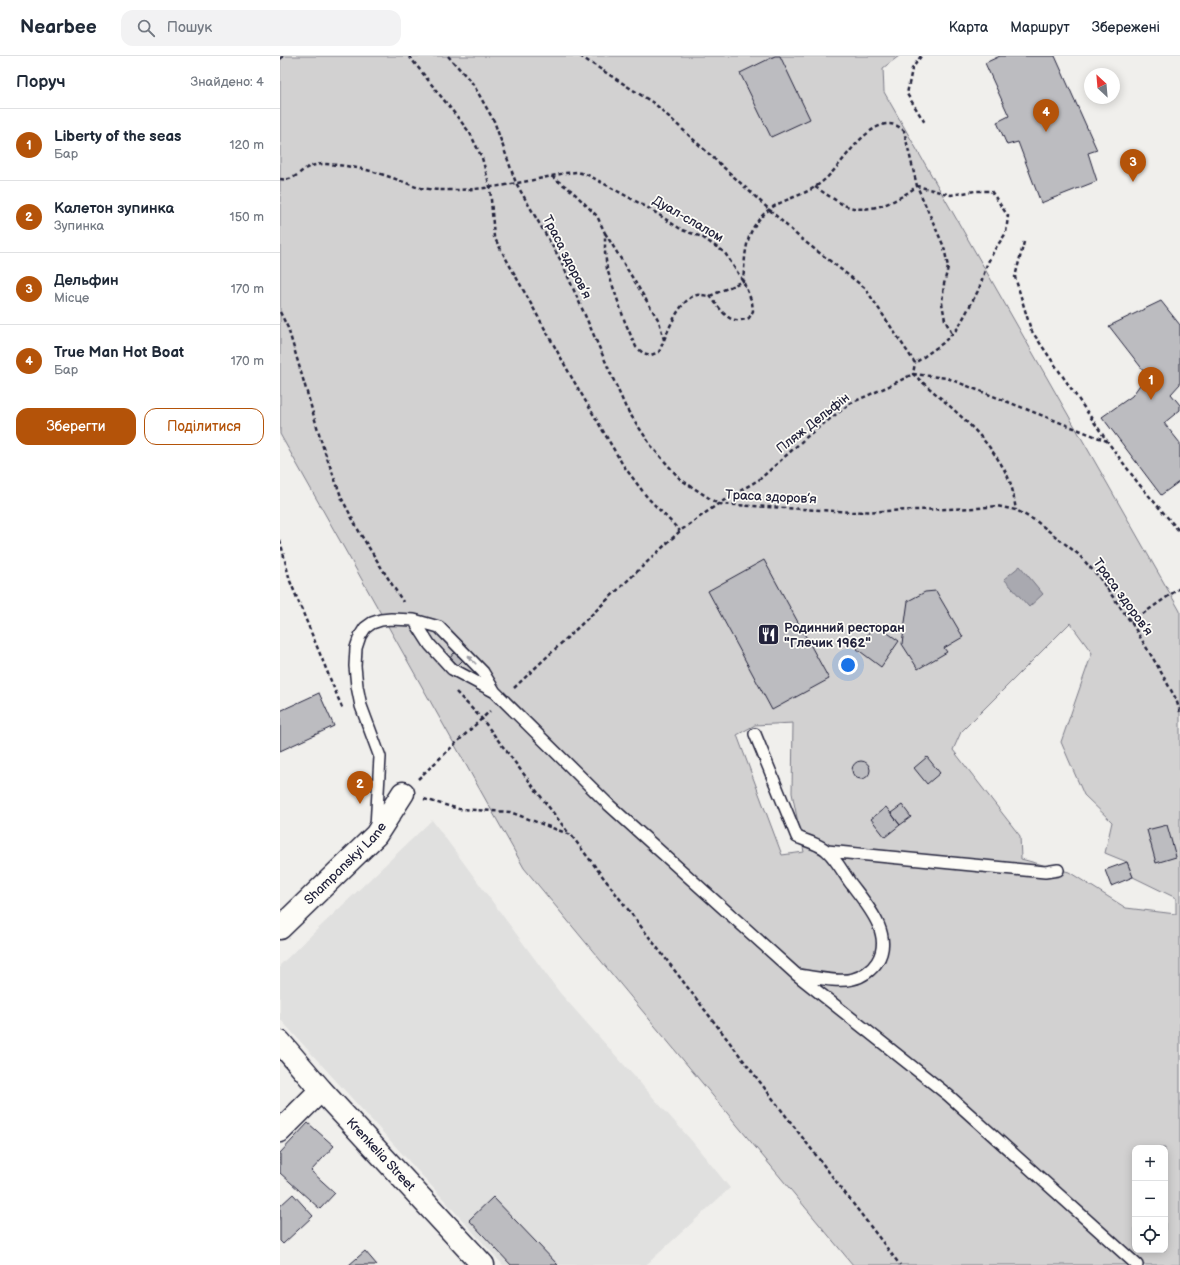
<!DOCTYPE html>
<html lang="uk">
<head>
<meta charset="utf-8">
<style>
	body { margin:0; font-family:"Balsamiq Sans",sans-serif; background:#f2f2f3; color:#1f2937 }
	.controls { position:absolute; right:12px; bottom:12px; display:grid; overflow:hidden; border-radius:8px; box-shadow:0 2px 10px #0003 }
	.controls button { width:36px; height:36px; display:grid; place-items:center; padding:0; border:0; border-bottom:1px solid #e0e1e3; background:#fff; color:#1f2937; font:20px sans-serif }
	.compass { position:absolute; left:804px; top:12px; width:36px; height:36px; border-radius:50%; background:#fff; box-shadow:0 2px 10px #0003; rotate:334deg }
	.you { position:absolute; left:568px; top:609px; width:14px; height:14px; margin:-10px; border:3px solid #fff; border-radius:50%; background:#1a73e8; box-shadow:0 0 0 6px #1a73e833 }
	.badge { display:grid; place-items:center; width:26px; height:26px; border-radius:50%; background:#b45309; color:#fff; font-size:13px; font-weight:700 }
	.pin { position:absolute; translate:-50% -33px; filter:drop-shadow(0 1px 2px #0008) }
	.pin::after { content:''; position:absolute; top:21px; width:14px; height:12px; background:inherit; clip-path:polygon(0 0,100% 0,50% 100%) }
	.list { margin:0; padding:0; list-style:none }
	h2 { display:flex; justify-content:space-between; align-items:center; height:52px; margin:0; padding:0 16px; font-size:17px }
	h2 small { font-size:13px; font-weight:400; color:#747a83 }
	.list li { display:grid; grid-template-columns:26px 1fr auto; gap:12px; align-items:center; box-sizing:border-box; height:72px; padding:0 16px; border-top:1px solid #e0e1e3 }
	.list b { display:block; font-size:15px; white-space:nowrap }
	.list p { margin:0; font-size:13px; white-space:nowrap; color:#747a83 }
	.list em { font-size:13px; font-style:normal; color:#747a83 }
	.actions { display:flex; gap:8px; padding:12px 16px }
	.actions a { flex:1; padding:9px 0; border:1px solid #b45309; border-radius:12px; text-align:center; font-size:14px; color:#b45309 }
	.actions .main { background:#b45309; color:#fff }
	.icon { flex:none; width:22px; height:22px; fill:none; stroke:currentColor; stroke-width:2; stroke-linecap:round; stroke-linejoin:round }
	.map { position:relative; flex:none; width:900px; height:1209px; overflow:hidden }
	header { display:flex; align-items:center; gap:24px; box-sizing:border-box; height:56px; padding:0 20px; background:#fff; border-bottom:1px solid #e0e1e3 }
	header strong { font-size:19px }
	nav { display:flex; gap:22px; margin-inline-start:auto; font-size:14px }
	.search { width:280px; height:36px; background:#f2f2f3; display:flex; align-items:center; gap:10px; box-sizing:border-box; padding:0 14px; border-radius:12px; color:#747a83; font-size:15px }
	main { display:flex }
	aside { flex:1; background:#fff }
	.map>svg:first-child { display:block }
	.built { fill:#e0e0df }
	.green { fill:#d2d1d1; stroke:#7a7a86; fill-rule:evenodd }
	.water { fill:#a9a9b0; stroke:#737381 }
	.building { fill:#bcbcc0; stroke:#22223b }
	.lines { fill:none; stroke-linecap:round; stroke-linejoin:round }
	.lane-casing { stroke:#22223b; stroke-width:14 }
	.street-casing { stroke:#22223b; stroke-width:25 }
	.path { stroke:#22223b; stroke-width:2.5; stroke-dasharray:4 3; stroke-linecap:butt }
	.lane { stroke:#fdfcf7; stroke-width:11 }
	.street { stroke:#fdfcf7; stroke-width:22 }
	.oneway { fill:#9a9aa2 }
	.labels { text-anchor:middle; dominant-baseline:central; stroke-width:3.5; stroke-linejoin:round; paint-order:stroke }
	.street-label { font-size:13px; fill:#22223b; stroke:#fdfcf7 }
	.poi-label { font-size:13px; font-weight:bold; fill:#22223b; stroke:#fdfcf7; text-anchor:start }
</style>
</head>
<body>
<header>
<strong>Nearbee</strong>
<div class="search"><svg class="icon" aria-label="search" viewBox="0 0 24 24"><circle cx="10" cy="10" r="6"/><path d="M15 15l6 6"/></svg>Пошук</div>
<nav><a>Карта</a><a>Маршрут</a><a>Збережені</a></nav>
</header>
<main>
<aside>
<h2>Поруч<small>Знайдено: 4</small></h2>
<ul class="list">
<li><span class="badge">1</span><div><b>Liberty of the seas</b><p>Бар</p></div><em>120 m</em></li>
<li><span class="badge">2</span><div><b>Калетон зупинка</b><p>Зупинка</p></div><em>150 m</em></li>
<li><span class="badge">3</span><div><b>Дельфин</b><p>Місце</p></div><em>170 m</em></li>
<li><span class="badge">4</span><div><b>True Man Hot Boat</b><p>Бар</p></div><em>170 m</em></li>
</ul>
<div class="actions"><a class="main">Зберегти</a><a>Поділитися</a></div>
</aside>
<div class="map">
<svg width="900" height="1209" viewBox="0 0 900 1209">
	<rect width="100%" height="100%" fill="#f0efec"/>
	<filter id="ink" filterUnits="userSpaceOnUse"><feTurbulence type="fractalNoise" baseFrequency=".025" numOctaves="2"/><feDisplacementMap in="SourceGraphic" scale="8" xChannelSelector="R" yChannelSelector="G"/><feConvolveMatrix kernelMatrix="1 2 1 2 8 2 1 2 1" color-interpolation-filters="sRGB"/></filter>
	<g filter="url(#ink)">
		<path class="built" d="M152,764L280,937L411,1084L450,1132L366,1209H223L0,963V909Z"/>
		<path class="green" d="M0,0H619L603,12L604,36L900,555V1209H573L244,812L0,378ZM790,567L812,597L781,686L804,739L832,766L825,797L847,806L853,821L896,842V858L846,852L789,816L741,803L740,780L673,694L681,676ZM513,667L512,737L524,796L502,799L457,679L475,669ZM855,1092H885V1194H855Z"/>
		<path class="water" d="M740,510L763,538L749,551L724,523Z"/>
		<path class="building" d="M495,0H500L530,63L491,81L460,17Z
			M720,0H775L817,94L808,97L817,125L761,147L738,86L727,89L717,66L729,60L705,7Z
			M881,245L900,269V328L891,338L900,349V354L884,367L900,387V425L881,439L822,361L852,340L867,319L829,270Z
			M484,504L549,623L492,654L428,535Z
			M656,535L683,581L664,592L667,596L638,613L622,588L628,545L645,536Z
			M595,568L619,585L601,611L577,593Z
			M174,597L183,604L178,609L170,602Z
			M39,637L54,670L0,695V655Z
			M647,701L660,717L647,728L634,712Z
			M572 714a9 9 0 1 1 18 0a9 9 0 1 1-18 0Z
			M622,749L631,761L620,769L611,757Z
			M606,751L620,769L605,781L591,763Z
			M887,769L896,801L876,807L867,774Z
			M847,806L853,821L831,830L825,814Z
			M28,1067L54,1090L31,1115L55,1137L40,1153L0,1117V1097Z
			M13,1138L33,1160L3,1188L0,1185V1150Z
			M213,1141L278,1209H231L189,1164Z
			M85,1195L97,1209H69Z"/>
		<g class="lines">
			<defs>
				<path id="lane" d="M134,564L150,589L172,613L215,636
					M475,678L517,781C525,784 541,789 547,795C555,802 563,816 569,825C585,847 615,878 597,906C592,914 582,921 573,923C557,927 534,921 518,919
					M96,771L100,701L81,650L77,630L75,610L76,592L80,580L85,572L92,567L101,564L111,563L134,564L159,571L203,616L215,636L329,749L517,919L668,1039L857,1209
					M547,795L765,816L778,814"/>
				<g id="street">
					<path id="s1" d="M0,872L96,779L123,737"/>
					<path id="s2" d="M0,986L41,1034L203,1209"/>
					<path d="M0,1075L41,1034"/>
				</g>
			</defs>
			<use href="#lane" class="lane-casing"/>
			<use href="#street" class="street-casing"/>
			<path class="path" d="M129,0L190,77L202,102L210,131L214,181L292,322L343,409L367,441L400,475
				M168,0L193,28L214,65L236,127L281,205L346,352L372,391L400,423L438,448L573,456L698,452L717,450L736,454L756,465L798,498L818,520L851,566L877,609L896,643L900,656
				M300,0L375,48L519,181L585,232L635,307L633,318C667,348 708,379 728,421C733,431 734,444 736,454
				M641,0L632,13L627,38L645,67
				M0,3L4,0
				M0,123C14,126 19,115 29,111C34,109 40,108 44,108C70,109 95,115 118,124C126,126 133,131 141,132C185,139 242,127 285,117L297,116L308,119L370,153L402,174L422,181L445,197L463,225L472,246L473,255L469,262C447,270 443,255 430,240C426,240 421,238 417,239C399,242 386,280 379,296L371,299L363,297L356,291L345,266L327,213L325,196V177L317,160L292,135L271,120
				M535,131C545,137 554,144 564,149C588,160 618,145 637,130L671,139L695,135H711L728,160L726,177L715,193L707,208L699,233L678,272L663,287L635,307
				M325,177L379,265L384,284
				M744,186L735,221L751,274L827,385L858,427L900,476
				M430,240L463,225C465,207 464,185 475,169C492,143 513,145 535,131C560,115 571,85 597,71C607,66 616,67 624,75L637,130L664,191L668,211L664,228L662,247L665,264L672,278
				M0,256L8,272L43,391L62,443L81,479L123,546
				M0,484L10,525L63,654
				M851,566L900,532
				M234,632L400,475L438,448L480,423L530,378L571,347L609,330L633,318L667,322L827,385
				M176,636L202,663L290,779
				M138,723L210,655
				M144,743L179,753L230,756L291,779L620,1209"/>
			<use href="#lane" class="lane"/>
			<use href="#street" class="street"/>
		</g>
		<defs><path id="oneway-solid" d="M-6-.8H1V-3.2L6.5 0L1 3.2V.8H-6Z"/></defs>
		<use class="oneway" href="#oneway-solid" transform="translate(192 604) rotate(-135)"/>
	</g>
	<defs>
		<symbol id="restaurant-square" viewBox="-11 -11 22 22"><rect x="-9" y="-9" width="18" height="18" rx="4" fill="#22223b" stroke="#fdfcf7"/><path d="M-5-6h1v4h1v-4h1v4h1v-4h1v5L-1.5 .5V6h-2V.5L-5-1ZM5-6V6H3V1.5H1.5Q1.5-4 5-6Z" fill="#fff"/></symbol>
	</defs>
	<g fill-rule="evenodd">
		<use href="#restaurant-square" x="476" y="566" width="25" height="25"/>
	</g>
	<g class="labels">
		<g class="street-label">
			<text transform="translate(408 163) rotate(30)">Дуал-слалом</text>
			<text transform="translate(287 201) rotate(63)">Траса здоров’я</text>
			<text transform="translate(533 367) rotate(-38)">Пляж Дельфін</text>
			<text transform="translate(491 441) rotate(3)">Траса здоров’я</text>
			<text transform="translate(843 541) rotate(54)">Траса здоров’я</text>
			<text stroke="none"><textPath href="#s1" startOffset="92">Shampanskyi Lane</textPath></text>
			<text stroke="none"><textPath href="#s2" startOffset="151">Krenkelia Street</textPath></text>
		</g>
		<g class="poi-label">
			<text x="504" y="572">Родинний ресторан<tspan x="504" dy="15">"Глечик 1962"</tspan></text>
		</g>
	</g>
</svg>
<div class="controls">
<button>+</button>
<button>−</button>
<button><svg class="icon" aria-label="locate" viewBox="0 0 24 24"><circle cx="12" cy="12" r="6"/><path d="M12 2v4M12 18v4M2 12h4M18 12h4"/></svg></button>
</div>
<svg class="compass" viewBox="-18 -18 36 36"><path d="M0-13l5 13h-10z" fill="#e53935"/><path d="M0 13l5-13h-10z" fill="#747a83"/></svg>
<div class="you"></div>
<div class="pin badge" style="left:871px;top:344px">1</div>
<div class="pin badge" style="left:80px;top:748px">2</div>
<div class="pin badge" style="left:853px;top:126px">3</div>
<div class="pin badge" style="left:766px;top:76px">4</div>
</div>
</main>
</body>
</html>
